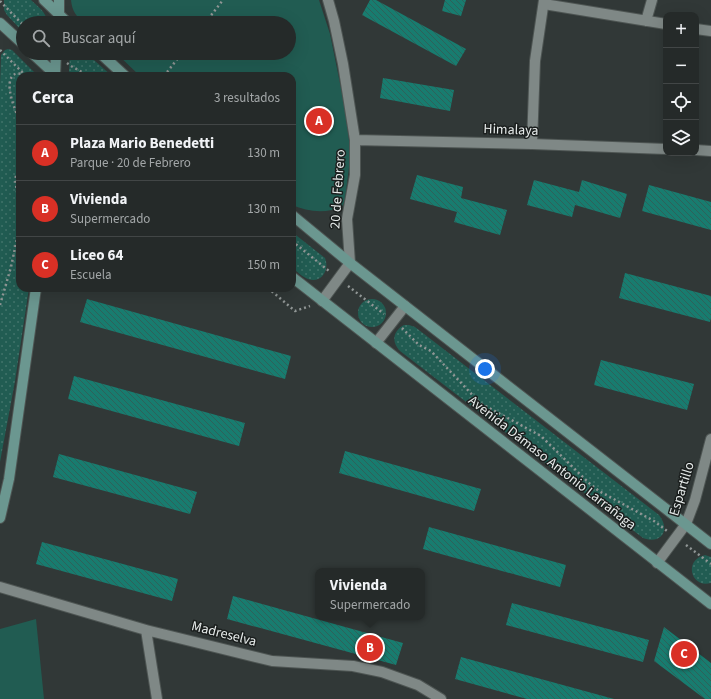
<!DOCTYPE html>
<html lang="es">
<head>
<meta charset="utf-8">
<style>
	body { margin:0; font-family:"Source Sans 3",sans-serif; background:#313635; color:#f1f3f6 }
	.controls { position:absolute; right:12px; top:12px; display:grid; overflow:hidden; border-radius:8px; box-shadow:0 4px 16px #0002 }
	.controls button { width:36px; height:36px; display:grid; place-items:center; padding:0; border:0; border-bottom:1px solid #424646; background:#252a29; color:#f1f3f6; font:20px sans-serif }
	.you { position:absolute; left:485px; top:369px; width:14px; height:14px; margin:-10px; border:3px solid #fff; border-radius:50%; background:#1a73e8; box-shadow:0 0 0 6px #1a73e833 }
	.badge { display:grid; place-items:center; width:26px; height:26px; border-radius:50%; background:#d93025; color:#fff; font-size:13px; font-weight:700 }
	.pin { position:absolute; translate:-50% -50%; border:2px solid #fff; box-shadow:0 1px 4px #0006 }
	.popup { position:absolute; left:315px; top:568px; width:110px; height:52px; box-sizing:border-box; display:grid; place-content:center; border-radius:8px; background:#252a29; filter:drop-shadow(0 1px 3px #0005); font-size:13px; white-space:nowrap; color:#a3a7a8 }
	.popup b { font-size:15px; color:#f1f3f6 }
	.popup::after { content:''; position:absolute; left:50%; top:100%; margin-left:-8px; border:8px solid transparent; border-top-color:#252a29 }
	.list { margin:0; padding:0; list-style:none }
	h2 { display:flex; justify-content:space-between; align-items:center; height:52px; margin:0; padding:0 16px; font-size:17px }
	h2 small { font-size:13px; font-weight:400; color:#a3a7a8 }
	.list li { display:grid; grid-template-columns:26px 1fr auto; gap:12px; align-items:center; box-sizing:border-box; height:56px; padding:0 16px; border-top:1px solid #424646 }
	.list b { display:block; font-size:15px; white-space:nowrap }
	.list p { margin:0; font-size:13px; white-space:nowrap; color:#a3a7a8 }
	.list em { font-size:13px; font-style:normal; color:#a3a7a8 }
	.icon { flex:none; width:22px; height:22px; fill:none; stroke:currentColor; stroke-width:2; stroke-linecap:round; stroke-linejoin:round }
	.map { position:relative; flex:none; width:711px; height:699px; overflow:hidden }
	.search { position:absolute; background:#252a29; box-shadow:0 4px 16px #0002; left:16px; top:16px; width:280px; height:44px; display:flex; align-items:center; gap:10px; box-sizing:border-box; padding:0 14px; border-radius:22px; color:#a3a7a8; font-size:15px }
	.panel { position:absolute; background:#252a29; box-shadow:0 4px 16px #0002; left:16px; top:72px; width:280px; height:220px; border-radius:12px }
	.map>svg:first-child { display:block }
	.grass { fill:url(#grass-dots) }
	.green { fill:#215c52 }
	.building { fill:url(#building-back-hatch) }
	.lines { fill:none; stroke-linecap:round; stroke-linejoin:round }
	.street-casing { stroke:#4e5553; stroke-width:12 }
	.secondary-casing { stroke:#4e5553; stroke-width:12 }
	.path { stroke:#909695; stroke-width:2.5; stroke-dasharray:2 3; stroke-linecap:butt }
	.street { stroke:#7f8886; stroke-width:10 }
	.secondary { stroke:#6b9790; stroke-width:10 }
	.labels { text-anchor:middle; dominant-baseline:central; stroke-width:3; stroke-linejoin:round; paint-order:stroke }
	.street-label { font-size:14px; fill:#e6ebea; stroke:#1b1f1e }
</style>
</head>
<body>
<div class="map">
<svg width="711" height="699" viewBox="0 0 711 699">
	<defs>
		<pattern id="grass-dots" width="8" height="8" patternUnits="userSpaceOnUse"><rect width="8" height="8" fill="#215c52"/><path d="M2 2h.1M6 6h.1" fill="none" stroke="#41746b" stroke-width="1.8" stroke-linecap="round"/></pattern>
		<pattern id="building-back-hatch" width="6" height="6" patternUnits="userSpaceOnUse"><rect width="6" height="6" fill="#187c6f"/><path d="M-1 5l2 2M0 0l6 6M5-1l2 2" fill="none" stroke="#2e615a"/></pattern>
	</defs>
	<rect width="100%" height="100%" fill="#313837"/>
	<path class="grass" d="M4,0H31C38,7 47,12 47,23H23V32L7,15L4,10Z
		M8,49L12,50L38,76H20V288H29L15,381L0,462V85L1,55L5,50Z
		M70,53H86L112,76H71L69,71Z
		M292,232L325,258C330,270 321,284 308,279C302,277 297,271 292,268Z
		M358 313a14 14 0 1 1 28 0a14 14 0 1 1-28 0Z
		M404,325H409L415,327L659,515C671,530 661,545 643,538L400,351C391,342 393,331 404,325Z
		M705,555L711,557V583C691,589 683,560 705,555Z"/>
	<path class="green" d="M71,0H319L330,34L344,103L349,140V167L345,199L343,206C327,214 308,212 292,205V76H140L116,53H289V23H84C76,16 72,11 71,0Z
		M36,619L44,699H0V629Z"/>
	<path class="building" d="M370,0H376L466,49L456,66L362,15Z
		M445,0H466L461,16L442,11Z
		M383,78L454,90L450,111L380,98Z
		M417,175L463,187L461,198L507,210L500,235L454,222L457,212L410,199Z
		M534,180L579,192L582,180L627,194L620,218L575,205L572,217L527,205Z
		M649,185L711,202V230L642,211Z
		M625,273L711,296V318L710,322L619,298Z
		M87,299L291,356L285,379L80,322Z
		M601,360L694,384L687,410L594,385Z
		M74,376L245,423L239,446L68,399Z
		M345,451L481,489L474,511L339,473Z
		M59,454L197,492L190,514L53,477Z
		M429,527L566,565L560,587L423,549Z
		M42,542L178,579L172,601L36,564Z
		M233,596L403,643L396,665L227,619Z
		M512,603L649,640L643,662L506,625Z
		M664,627L711,663V699H705L654,661Z
		M461,657L614,699H527L455,679Z"/>
	<g class="lines">
		<defs>
			<path id="street" d="M544,4L666,24
				M646,21L652,0
				M696,29L711,31
				M355,140L532,144L666,149
				M532,144L535,61L544,0
				M696,150L711,151
				M322,301L350,263L347,219L355,175V140L343,64L334,21L328,0
				M376,343L405,306
				M657,563L686,524L695,500L711,439
				M0,587L146,630L272,661L353,666L382,672L418,685L441,699
				M146,630L157,699"/>
			<path id="secondary" d="M44,0L68,23
				M59,18V0
				M0,23L23,44
				M32,53L57,76
				M100,53L125,76
				M55,76L56,53
				M292,215L350,263L711,544
				M292,277L711,604
				M0,518L9,479L36,288"/>
		</defs>
		<use href="#street" class="street-casing"/>
		<use href="#secondary" class="secondary-casing"/>
		<path class="path" d="M0,1L23,25
			M205,23L223,0
			M0,50L26,76
			M67,63L71,66L89,76
			M164,76L182,53
			M20,122C16,112 2,81 15,74C17,73 21,74 24,74
			M292,241L329,271
			M348,286L384,314
			M268,288L295,311L310,306
			M0,305L11,267L19,229L20,210L15,179L20,165
			M402,328L419,345L431,351L480,403L541,436L589,483L599,491L654,521L667,531
			M686,545L711,564"/>
		<use href="#street" class="street"/>
		<use href="#secondary" class="secondary"/>
	</g>
	<g class="labels">
		<g class="street-label">
			<text transform="translate(511 130) rotate(2)">Himalaya</text>
			<text transform="translate(338 189) rotate(-86)">20 de Febrero</text>
			<text transform="translate(552 463) rotate(38)">Avenida Dámaso Antonio Larrañaga</text>
			<text transform="translate(682 489) rotate(-73)">Espartillo</text>
			<text transform="translate(224 634) rotate(14)">Madreselva</text>
		</g>
	</g>
</svg>
<div class="controls">
<button>+</button>
<button>−</button>
<button><svg class="icon" aria-label="locate" viewBox="0 0 24 24"><circle cx="12" cy="12" r="6"/><path d="M12 2v4M12 18v4M2 12h4M18 12h4"/></svg></button>
<button><svg class="icon" aria-label="layers" viewBox="0 0 24 24"><path d="M12 4l9 5-9 5-9-5zM3 14l9 5 9-5"/></svg></button>
</div>
<div class="you"></div>
<div class="pin badge" style="left:319px;top:121px">A</div>
<div class="pin badge" style="left:370px;top:648px">B</div>
<div class="popup"><b>Vivienda</b>Supermercado</div>
<div class="pin badge" style="left:684px;top:654px">C</div>
<div class="search"><svg class="icon" aria-label="search" viewBox="0 0 24 24"><circle cx="10" cy="10" r="6"/><path d="M15 15l6 6"/></svg>Buscar aquí</div>
<section class="panel">
<h2>Cerca<small>3 resultados</small></h2>
<ul class="list">
<li><span class="badge">A</span><div><b>Plaza Mario Benedetti</b><p>Parque · 20 de Febrero</p></div><em>130 m</em></li>
<li><span class="badge">B</span><div><b>Vivienda</b><p>Supermercado</p></div><em>130 m</em></li>
<li><span class="badge">C</span><div><b>Liceo 64</b><p>Escuela</p></div><em>150 m</em></li>
</ul>
</section>
</div>
</body>
</html>
